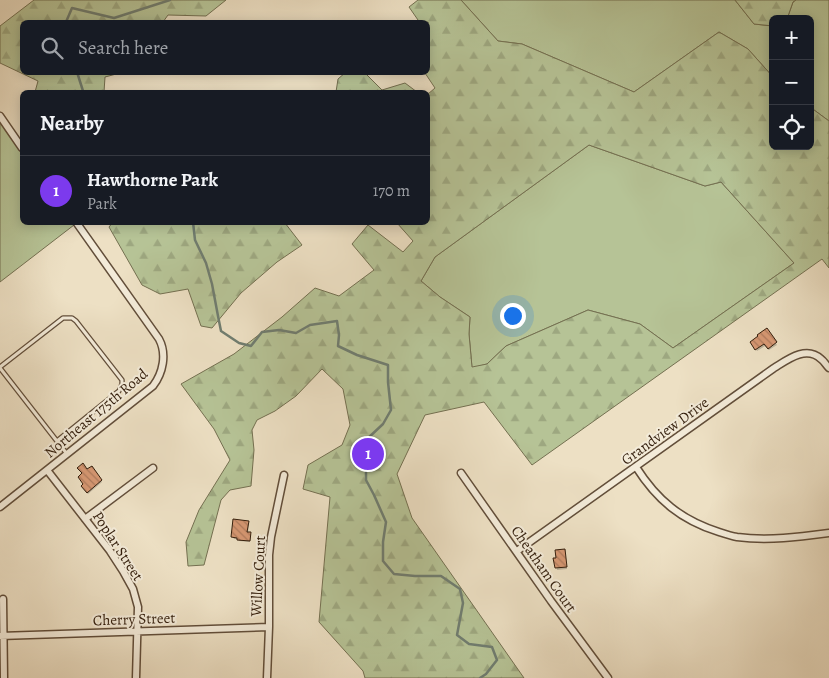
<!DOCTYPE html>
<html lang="en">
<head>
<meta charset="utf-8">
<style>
	body { margin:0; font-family:Alegreya,serif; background:#242831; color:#f1f3f6 }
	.controls { position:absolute; right:15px; top:15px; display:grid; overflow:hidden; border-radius:8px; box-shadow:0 2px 12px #0003 }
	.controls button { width:45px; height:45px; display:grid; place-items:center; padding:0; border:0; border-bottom:1px solid #363941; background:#171b24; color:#f1f3f6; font:25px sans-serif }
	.you { position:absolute; left:512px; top:315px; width:18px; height:18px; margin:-12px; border:4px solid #fff; border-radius:50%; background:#1a73e8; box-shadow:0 0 0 8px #1a73e833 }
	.badge { display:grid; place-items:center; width:32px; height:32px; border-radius:50%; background:#7c3aed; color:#fff; font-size:16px; font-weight:700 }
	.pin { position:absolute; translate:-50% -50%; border:2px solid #fff; box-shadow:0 1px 5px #0006 }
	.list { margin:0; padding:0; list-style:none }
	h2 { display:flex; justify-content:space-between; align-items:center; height:65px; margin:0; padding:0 20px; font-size:21px }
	h2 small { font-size:16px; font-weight:400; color:#9ea1a6 }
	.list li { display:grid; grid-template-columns:32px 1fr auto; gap:15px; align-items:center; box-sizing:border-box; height:70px; padding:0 20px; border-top:1px solid #363941 }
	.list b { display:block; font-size:19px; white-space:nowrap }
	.list p { margin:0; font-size:16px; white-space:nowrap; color:#9ea1a6 }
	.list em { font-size:16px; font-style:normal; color:#9ea1a6 }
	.icon { flex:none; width:28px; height:28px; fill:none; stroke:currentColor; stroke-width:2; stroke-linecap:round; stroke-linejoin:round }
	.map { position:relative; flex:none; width:829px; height:678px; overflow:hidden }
	.search { position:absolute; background:#171b24; box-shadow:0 2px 12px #0003; left:20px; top:20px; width:410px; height:55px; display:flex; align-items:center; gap:12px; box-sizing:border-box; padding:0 18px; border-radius:8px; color:#9ea1a6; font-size:19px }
	.panel { position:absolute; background:#171b24; box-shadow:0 2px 12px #0003; left:20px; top:90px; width:410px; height:135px; border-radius:8px }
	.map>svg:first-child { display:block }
	.green { fill:#b6c396; stroke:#747051 }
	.forest { fill:url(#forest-firs); stroke:#747051; fill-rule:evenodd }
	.shadow { fill:#0003 }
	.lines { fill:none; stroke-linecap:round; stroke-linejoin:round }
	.stream { stroke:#707d70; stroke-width:2.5 }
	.building { fill:url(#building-back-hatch); stroke:#331e0c }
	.lane-casing { stroke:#624e3a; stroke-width:5.5 }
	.street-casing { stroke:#624e3a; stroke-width:9 }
	.lane { stroke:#f3ebd9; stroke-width:3 }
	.street { stroke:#f3ebd9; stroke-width:6 }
	.labels { text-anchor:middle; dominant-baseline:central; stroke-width:4; stroke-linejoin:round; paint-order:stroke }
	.street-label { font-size:15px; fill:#331e0c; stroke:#f3ebd9 }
</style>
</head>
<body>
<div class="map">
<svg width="829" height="678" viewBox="0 0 829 678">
	<defs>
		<pattern id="forest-firs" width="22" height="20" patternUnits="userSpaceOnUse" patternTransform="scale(1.25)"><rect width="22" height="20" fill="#b6c396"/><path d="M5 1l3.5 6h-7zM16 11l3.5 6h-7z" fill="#9da780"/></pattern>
		<pattern id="building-back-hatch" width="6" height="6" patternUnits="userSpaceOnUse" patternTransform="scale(1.25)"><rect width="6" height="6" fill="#d79873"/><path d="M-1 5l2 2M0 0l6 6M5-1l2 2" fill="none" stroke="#af7b5d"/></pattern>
	</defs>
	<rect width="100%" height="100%" fill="#ede0c4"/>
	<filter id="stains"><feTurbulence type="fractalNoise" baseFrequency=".004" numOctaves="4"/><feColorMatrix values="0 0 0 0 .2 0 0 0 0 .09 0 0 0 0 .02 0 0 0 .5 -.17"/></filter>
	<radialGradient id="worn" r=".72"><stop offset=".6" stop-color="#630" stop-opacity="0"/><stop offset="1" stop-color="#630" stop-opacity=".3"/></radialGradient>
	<path class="green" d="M461,0H735L754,24L773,26V77L748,49L719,32L634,92L522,44L498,41Z
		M796,0H829V121L810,107V19H787L793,2Z
		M0,122L22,153V222H72L74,225L0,282Z
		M589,145L705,186L721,182L794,263L673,348L640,324L588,310L506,346L487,364L472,368L469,334L470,317L440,297L421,281L435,257Z"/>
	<path class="forest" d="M34,0H226L206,16L168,15L163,22H22V72L120,73L105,77L104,92H35L38,81L0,63V26Z
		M418,0H461L498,41L522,44L634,92L719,32L748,49L773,77V146H810V107L829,121V268L822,259L532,465L484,402L425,415L397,474L412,518L524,678H365L363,671L319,622L330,497L303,489L308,465L342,445L350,425L343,389L322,369L296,396L275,411L257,420L252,430L254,450L251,486L230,490L221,500L204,565L188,566L186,542L199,510L230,460L214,429L181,384L234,354L282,317L315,288L339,296L374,270L352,244L368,225L403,252L413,241L397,223L428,222V94L435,88L425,73L428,72V22H417L418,20L409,7ZM589,145L705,186L721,182L794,263L673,348L640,324L588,310L506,346L487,364L472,367L469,334L470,317L440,297L421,281L435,257Z
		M735,0H796L793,2L787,19H773V26L754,24Z
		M346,72L365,73L382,90L405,83L417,92H336L338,79Z
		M113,222L285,223L302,245L277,262L241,293L212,328L201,326L188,289L160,294L142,285L109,227Z"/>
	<path class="shadow" d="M767,329L777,345L769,350L765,346L757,351L752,343Z
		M91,467L102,482L88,494L82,486L84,484L87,471Z
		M248,522L249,524L248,533H250L251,535L250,542L239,541L238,539H234L233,537Z
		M565,552L567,569L557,570L555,559H558Z"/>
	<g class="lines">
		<path class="stream" d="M66,22L72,8L114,18L170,0
			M77,72L83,91L85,92
			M193,222L195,240L206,263L212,284L218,316L221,331L239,343L251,346L262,332L279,330L296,333L310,325L337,321L339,335L338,346L357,355L388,365V382L391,410L383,424L366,440V480L374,495L386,522L383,542V561L394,574L415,576H441L460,589L463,603L457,635L469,644L492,647L497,660L486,674L480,678"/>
	</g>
	<path class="building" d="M767,328L777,342L768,349L764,344L755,350L750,342L758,336L757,335Z
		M83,463L87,469L92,466L102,480L87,493L81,486L83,484L78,477L82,473L77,468Z
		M233,519L249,521L247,532H251L250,541L237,540V538L231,537Z
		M565,549L567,567L555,568L553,558H556L555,550Z"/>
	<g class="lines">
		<defs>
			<path id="lane" d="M0,367L63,318H72L76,321L122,380V384L119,391L57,441
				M0,368L67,454"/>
			<path id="street" d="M0,116L22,148
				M636,467C657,500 681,520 719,532C725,534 731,536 737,537C768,541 799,537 829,533
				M47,470L110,551L123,571L133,589L138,607L136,678
				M461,473L551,601L608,678
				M0,507L153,386C163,373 167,354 159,339L76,222
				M85,519L153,468
				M517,551L774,368C787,360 806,345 821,359C824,361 826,365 829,368
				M3,599L4,678
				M0,636L269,627
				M267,678L269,627V555L271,537L284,475"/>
		</defs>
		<use href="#lane" class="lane-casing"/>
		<use href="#street" class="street-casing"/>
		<use href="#lane" class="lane"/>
		<use href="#street" class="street"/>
	</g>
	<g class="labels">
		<g class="street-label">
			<text transform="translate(96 413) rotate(-40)">Northeast 175th Road</text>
			<text transform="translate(665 431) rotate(-36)">Grandview Drive</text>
			<text transform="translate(118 546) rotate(57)">Poplar Street</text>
			<text transform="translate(544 569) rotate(55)">Cheatham Court</text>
			<text transform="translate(258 576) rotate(-87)">Willow Court</text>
			<text transform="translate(134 619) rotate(-2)">Cherry Street</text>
		</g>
	</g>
	<rect width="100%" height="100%" filter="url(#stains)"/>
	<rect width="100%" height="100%" fill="url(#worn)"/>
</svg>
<div class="controls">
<button>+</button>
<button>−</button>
<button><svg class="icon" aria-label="locate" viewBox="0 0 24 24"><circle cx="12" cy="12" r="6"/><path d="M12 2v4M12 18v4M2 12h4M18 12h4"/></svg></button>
</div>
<div class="you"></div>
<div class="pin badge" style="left:368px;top:454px">1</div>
<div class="search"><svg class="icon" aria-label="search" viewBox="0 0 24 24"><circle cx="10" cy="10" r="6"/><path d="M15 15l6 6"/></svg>Search here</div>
<section class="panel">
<h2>Nearby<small></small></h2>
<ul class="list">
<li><span class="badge">1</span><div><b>Hawthorne Park</b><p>Park</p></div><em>170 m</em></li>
</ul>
</section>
</div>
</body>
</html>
